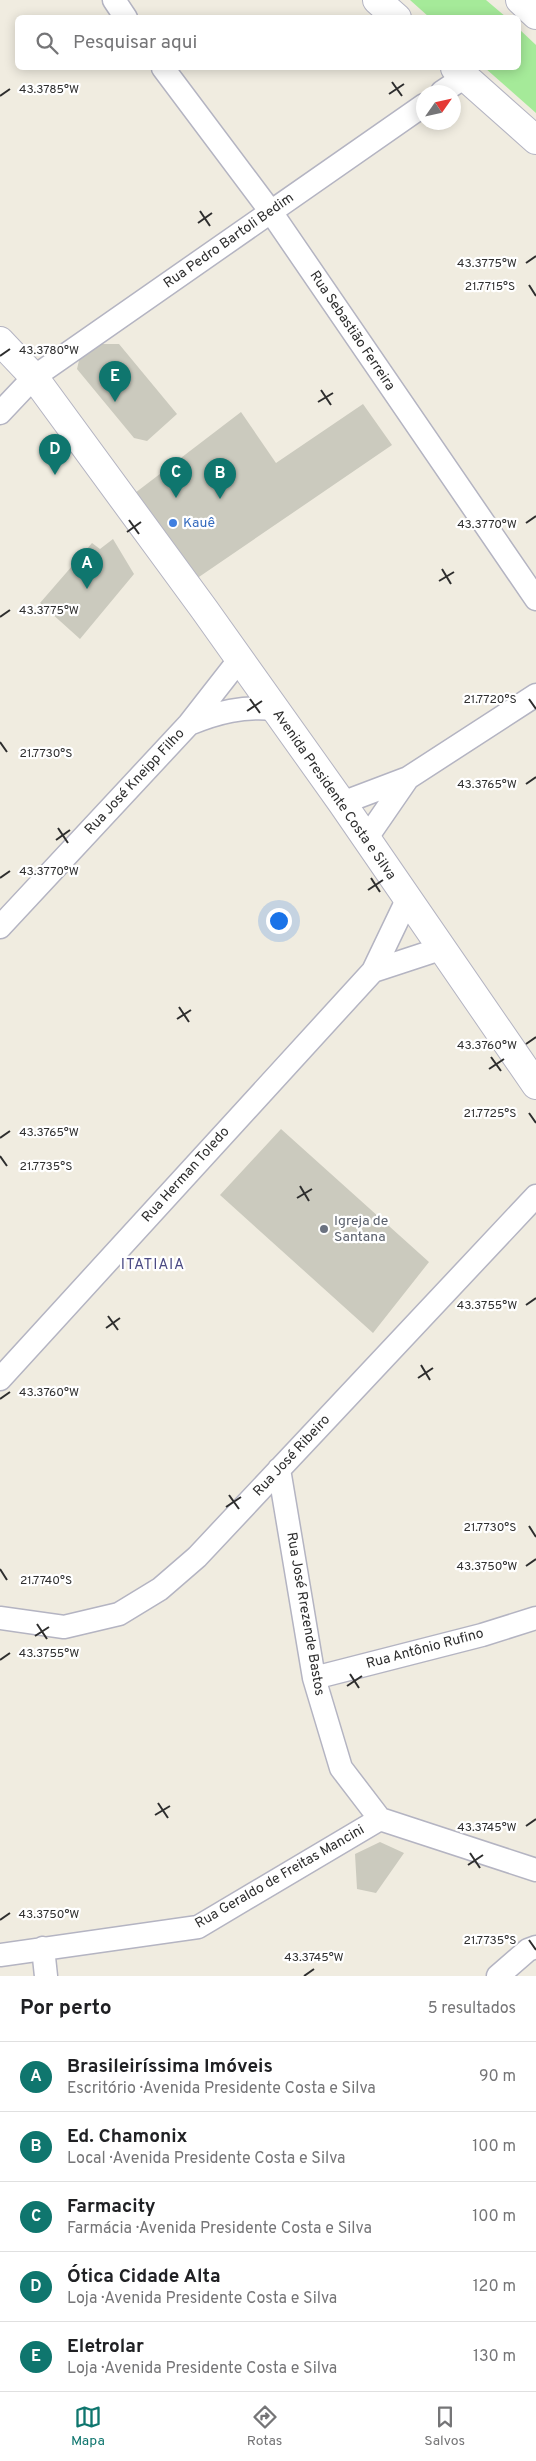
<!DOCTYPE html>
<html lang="pt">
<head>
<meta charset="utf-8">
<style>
	body { margin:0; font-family:Overpass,sans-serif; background:#f6f6f6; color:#202124 }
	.compass { position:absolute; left:416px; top:85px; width:45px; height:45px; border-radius:50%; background:#fff; box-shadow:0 2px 12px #0003; rotate:56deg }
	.you { position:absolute; left:278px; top:920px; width:18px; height:18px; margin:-12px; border:4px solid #fff; border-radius:50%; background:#1a73e8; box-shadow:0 0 0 8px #1a73e833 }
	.badge { display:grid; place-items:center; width:32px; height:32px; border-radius:50%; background:#0f766e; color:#fff; font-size:16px; font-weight:700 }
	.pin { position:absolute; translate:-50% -41px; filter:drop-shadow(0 1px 2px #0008) }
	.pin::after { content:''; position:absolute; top:26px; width:18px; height:15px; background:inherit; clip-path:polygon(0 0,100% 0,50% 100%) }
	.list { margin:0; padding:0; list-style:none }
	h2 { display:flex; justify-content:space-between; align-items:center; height:65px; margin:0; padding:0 20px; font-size:21px }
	h2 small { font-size:16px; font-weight:400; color:#757577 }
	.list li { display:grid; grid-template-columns:32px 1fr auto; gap:15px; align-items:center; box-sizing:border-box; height:70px; padding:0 20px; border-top:1px solid #e0e0e0 }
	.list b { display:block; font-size:19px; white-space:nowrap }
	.list p { margin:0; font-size:16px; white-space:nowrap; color:#757577 }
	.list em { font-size:16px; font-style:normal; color:#757577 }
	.icon { flex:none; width:28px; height:28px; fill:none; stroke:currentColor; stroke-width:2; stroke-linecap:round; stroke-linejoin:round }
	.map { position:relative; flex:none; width:536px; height:1976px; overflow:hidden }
	.search { position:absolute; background:#fff; box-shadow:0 2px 12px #0003; left:15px; right:15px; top:15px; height:55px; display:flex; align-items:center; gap:12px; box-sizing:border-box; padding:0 18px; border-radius:8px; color:#757577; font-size:19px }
	.sheet { height:415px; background:#fff }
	nav { display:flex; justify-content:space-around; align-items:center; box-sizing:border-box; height:70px; border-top:1px solid #e0e0e0; background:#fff; font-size:14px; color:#757577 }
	nav a { display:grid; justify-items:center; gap:2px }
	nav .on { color:#0f766e }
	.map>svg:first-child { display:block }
	.green { fill:#a5ea99 }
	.building { fill:#cbcabe }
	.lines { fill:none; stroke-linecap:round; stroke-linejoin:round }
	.minor-casing { stroke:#b4b4c2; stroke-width:25 }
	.secondary-casing { stroke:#b4b4c2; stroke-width:30 }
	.minor { stroke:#fff; stroke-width:22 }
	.secondary { stroke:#fff; stroke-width:28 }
	.ticks { fill:none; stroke:#2e2e2e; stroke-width:2 }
	.shop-dot { fill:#3f7fe0; stroke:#fff; stroke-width:2 }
	.worship-dot { fill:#6b7280; stroke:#fff; stroke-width:2 }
	.labels { text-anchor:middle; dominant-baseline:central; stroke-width:4.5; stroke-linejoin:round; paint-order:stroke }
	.street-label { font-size:14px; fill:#2e2e2e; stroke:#fff }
	.shop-label { font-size:14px; fill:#366cbe; stroke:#fff; text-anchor:start }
	.worship-label { font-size:14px; fill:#5b616d; stroke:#fff; text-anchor:start }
	.neighbourhood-label { font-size:15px; letter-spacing:1px; fill:#4b4a83; stroke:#fff }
	.ticks-label { font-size:12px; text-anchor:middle; fill:#2e2e2e; stroke:#fff; stroke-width:4.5; stroke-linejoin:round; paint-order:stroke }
</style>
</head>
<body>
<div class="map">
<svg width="536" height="1976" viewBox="0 0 536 1976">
	<rect width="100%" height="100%" fill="#f0ece0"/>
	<path class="green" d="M410,0H486L506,17H429Z
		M519,29L536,45V113L485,68H518Z"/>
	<path class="building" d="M101,344H119L177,414L147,441L134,438L77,369L80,356Z
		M363,404L392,445L196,579L135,493L241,412L276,463Z
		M113,539L134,574L80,639L40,603L92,543L100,549Z
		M281,1129L429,1262L373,1333L220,1195Z
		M380,1842L404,1853L376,1893L357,1889L355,1854Z"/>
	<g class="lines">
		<defs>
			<path id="minor" d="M114,0L126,18
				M163,68L271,212L536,599
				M442,92L466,76
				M0,413L34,377L424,105
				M189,724C218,712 243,706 274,709
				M342,803L408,778L536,695
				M366,839L408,778
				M0,927L189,724L239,660
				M373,971L440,949
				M0,1379L373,971L407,900
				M279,1469L314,1678L341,1768L380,1819L536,1870
				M0,1618L64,1627L119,1614L160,1589L197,1557L536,1196
				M314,1678L482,1635L536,1618
				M43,1948L46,1976
				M0,1955L198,1927L380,1819
				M498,1976L528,1950L536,1947"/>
			<path id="secondary" d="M377,0L397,18
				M520,0L536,15
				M455,68L536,140
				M0,341L34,377L204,609L342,803L536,1085"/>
		</defs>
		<use href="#minor" class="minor-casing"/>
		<use href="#secondary" class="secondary-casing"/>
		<use href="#minor" class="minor"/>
		<use href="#secondary" class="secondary"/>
	</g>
	<path class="ticks" d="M392,82L402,96M389,94L404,84M0,96L10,89M200,211L210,226M198,223L212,213M526,263L536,256M529,285L536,296M0,356L10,349M321,390L331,405M318,402L333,393M129,520L139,534M526,523L536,516M127,532L141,522M442,569L451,584M439,581L454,572M0,617L10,610M250,699L260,713M529,699L536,709M247,711L262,701M0,742L7,752M526,784L536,777M58,828L68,843M56,840L70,830M0,878L10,871M371,878L380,892M368,890L383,880M179,1007L189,1022M177,1019L191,1010M526,1044L536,1037M491,1057L501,1071M489,1069L504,1059M529,1113L536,1123M0,1138L10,1131M0,1156L7,1166M300,1186L309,1201M297,1198L312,1189M526,1305L536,1298M108,1316L118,1330M106,1328L120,1318M421,1365L430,1380M418,1378L433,1368M0,1399L10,1392M229,1495L239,1509M226,1507L241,1497M529,1526L536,1537M526,1566L536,1559M0,1569L7,1580M37,1624L47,1639M35,1636L49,1627M0,1660L10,1653M350,1674L359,1688M347,1686L362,1676M158,1803L168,1818M155,1815L170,1806M526,1826L536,1819M470,1853L480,1868M468,1865L483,1855M0,1920L10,1913M529,1940L536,1950M304,1976L314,1969"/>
	<circle class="shop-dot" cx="173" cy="523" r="5"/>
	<circle class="worship-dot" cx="324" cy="1229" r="5"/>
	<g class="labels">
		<g class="street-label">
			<text transform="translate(229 241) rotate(-35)">Rua Pedro Bartoli Bedim</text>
			<text transform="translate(352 331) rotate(56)">Rua Sebastião Ferreira</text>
			<text transform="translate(135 782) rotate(-47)">Rua José Kneipp Filho</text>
			<text transform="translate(334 795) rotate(55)">Avenida Presidente Costa e Silva</text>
			<text transform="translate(186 1175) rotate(-48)">Rua Herman Toledo</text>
			<text transform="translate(292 1456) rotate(-47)">Rua José Ribeiro</text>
			<text transform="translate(305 1614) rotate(80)">Rua José Rrezende Bastos</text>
			<text transform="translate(425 1649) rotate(-15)">Rua Antônio Rufino</text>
			<text transform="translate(280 1877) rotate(-30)">Rua Geraldo de Freitas Mancini</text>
		</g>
		<g class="shop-label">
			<text x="183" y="523">Kauê</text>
		</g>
		<g class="worship-label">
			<text x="334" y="1221">Igreja de<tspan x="334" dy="16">Santana</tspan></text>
		</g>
		<g class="neighbourhood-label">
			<text x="153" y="1265">ITATIAIA</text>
		</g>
	</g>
	<g class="ticks-label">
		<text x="49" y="93">43.3785°W</text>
		<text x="487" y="267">43.3775°W</text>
		<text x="490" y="290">21.7715°S</text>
		<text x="49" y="354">43.3780°W</text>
		<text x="487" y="528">43.3770°W</text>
		<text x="49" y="614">43.3775°W</text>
		<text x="490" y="703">21.7720°S</text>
		<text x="46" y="757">21.7730°S</text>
		<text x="487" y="788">43.3765°W</text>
		<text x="49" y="875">43.3770°W</text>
		<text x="487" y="1049">43.3760°W</text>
		<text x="490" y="1117">21.7725°S</text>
		<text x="49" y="1136">43.3765°W</text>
		<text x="46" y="1170">21.7735°S</text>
		<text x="487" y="1309">43.3755°W</text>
		<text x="49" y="1396">43.3760°W</text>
		<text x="490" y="1531">21.7730°S</text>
		<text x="487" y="1570">43.3750°W</text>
		<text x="46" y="1584">21.7740°S</text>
		<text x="49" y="1657">43.3755°W</text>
		<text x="487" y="1831">43.3745°W</text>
		<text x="49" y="1918">43.3750°W</text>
		<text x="490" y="1944">21.7735°S</text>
		<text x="314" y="1961">43.3745°W</text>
	</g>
</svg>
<svg class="compass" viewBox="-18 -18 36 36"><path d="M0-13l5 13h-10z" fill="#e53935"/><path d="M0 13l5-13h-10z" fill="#757577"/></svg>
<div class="you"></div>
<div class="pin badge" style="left:87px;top:589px">A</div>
<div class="pin badge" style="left:220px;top:499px">B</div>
<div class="pin badge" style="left:176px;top:498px">C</div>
<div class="pin badge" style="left:55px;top:475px">D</div>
<div class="pin badge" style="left:115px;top:402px">E</div>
<div class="search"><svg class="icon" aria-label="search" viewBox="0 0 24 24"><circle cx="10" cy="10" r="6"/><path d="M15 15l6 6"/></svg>Pesquisar aqui</div>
</div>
<section class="sheet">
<h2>Por perto<small>5 resultados</small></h2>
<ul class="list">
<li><span class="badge">A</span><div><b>Brasileiríssima Imóveis</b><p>Escritório · Avenida Presidente Costa e Silva</p></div><em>90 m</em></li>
<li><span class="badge">B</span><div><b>Ed. Chamonix</b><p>Local · Avenida Presidente Costa e Silva</p></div><em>100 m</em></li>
<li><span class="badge">C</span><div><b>Farmacity</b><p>Farmácia · Avenida Presidente Costa e Silva</p></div><em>100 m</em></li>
<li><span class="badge">D</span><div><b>Ótica Cidade Alta</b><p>Loja · Avenida Presidente Costa e Silva</p></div><em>120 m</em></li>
<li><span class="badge">E</span><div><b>Eletrolar</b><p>Loja · Avenida Presidente Costa e Silva</p></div><em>130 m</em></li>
</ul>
</section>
<nav>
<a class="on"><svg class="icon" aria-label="map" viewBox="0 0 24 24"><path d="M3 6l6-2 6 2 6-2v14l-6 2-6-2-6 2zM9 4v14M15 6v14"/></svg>Mapa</a>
<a><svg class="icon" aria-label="directions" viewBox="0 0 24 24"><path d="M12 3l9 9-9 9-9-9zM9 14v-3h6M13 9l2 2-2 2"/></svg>Rotas</a>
<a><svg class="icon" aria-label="saved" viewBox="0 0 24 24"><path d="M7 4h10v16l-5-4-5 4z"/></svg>Salvos</a>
</nav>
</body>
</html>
